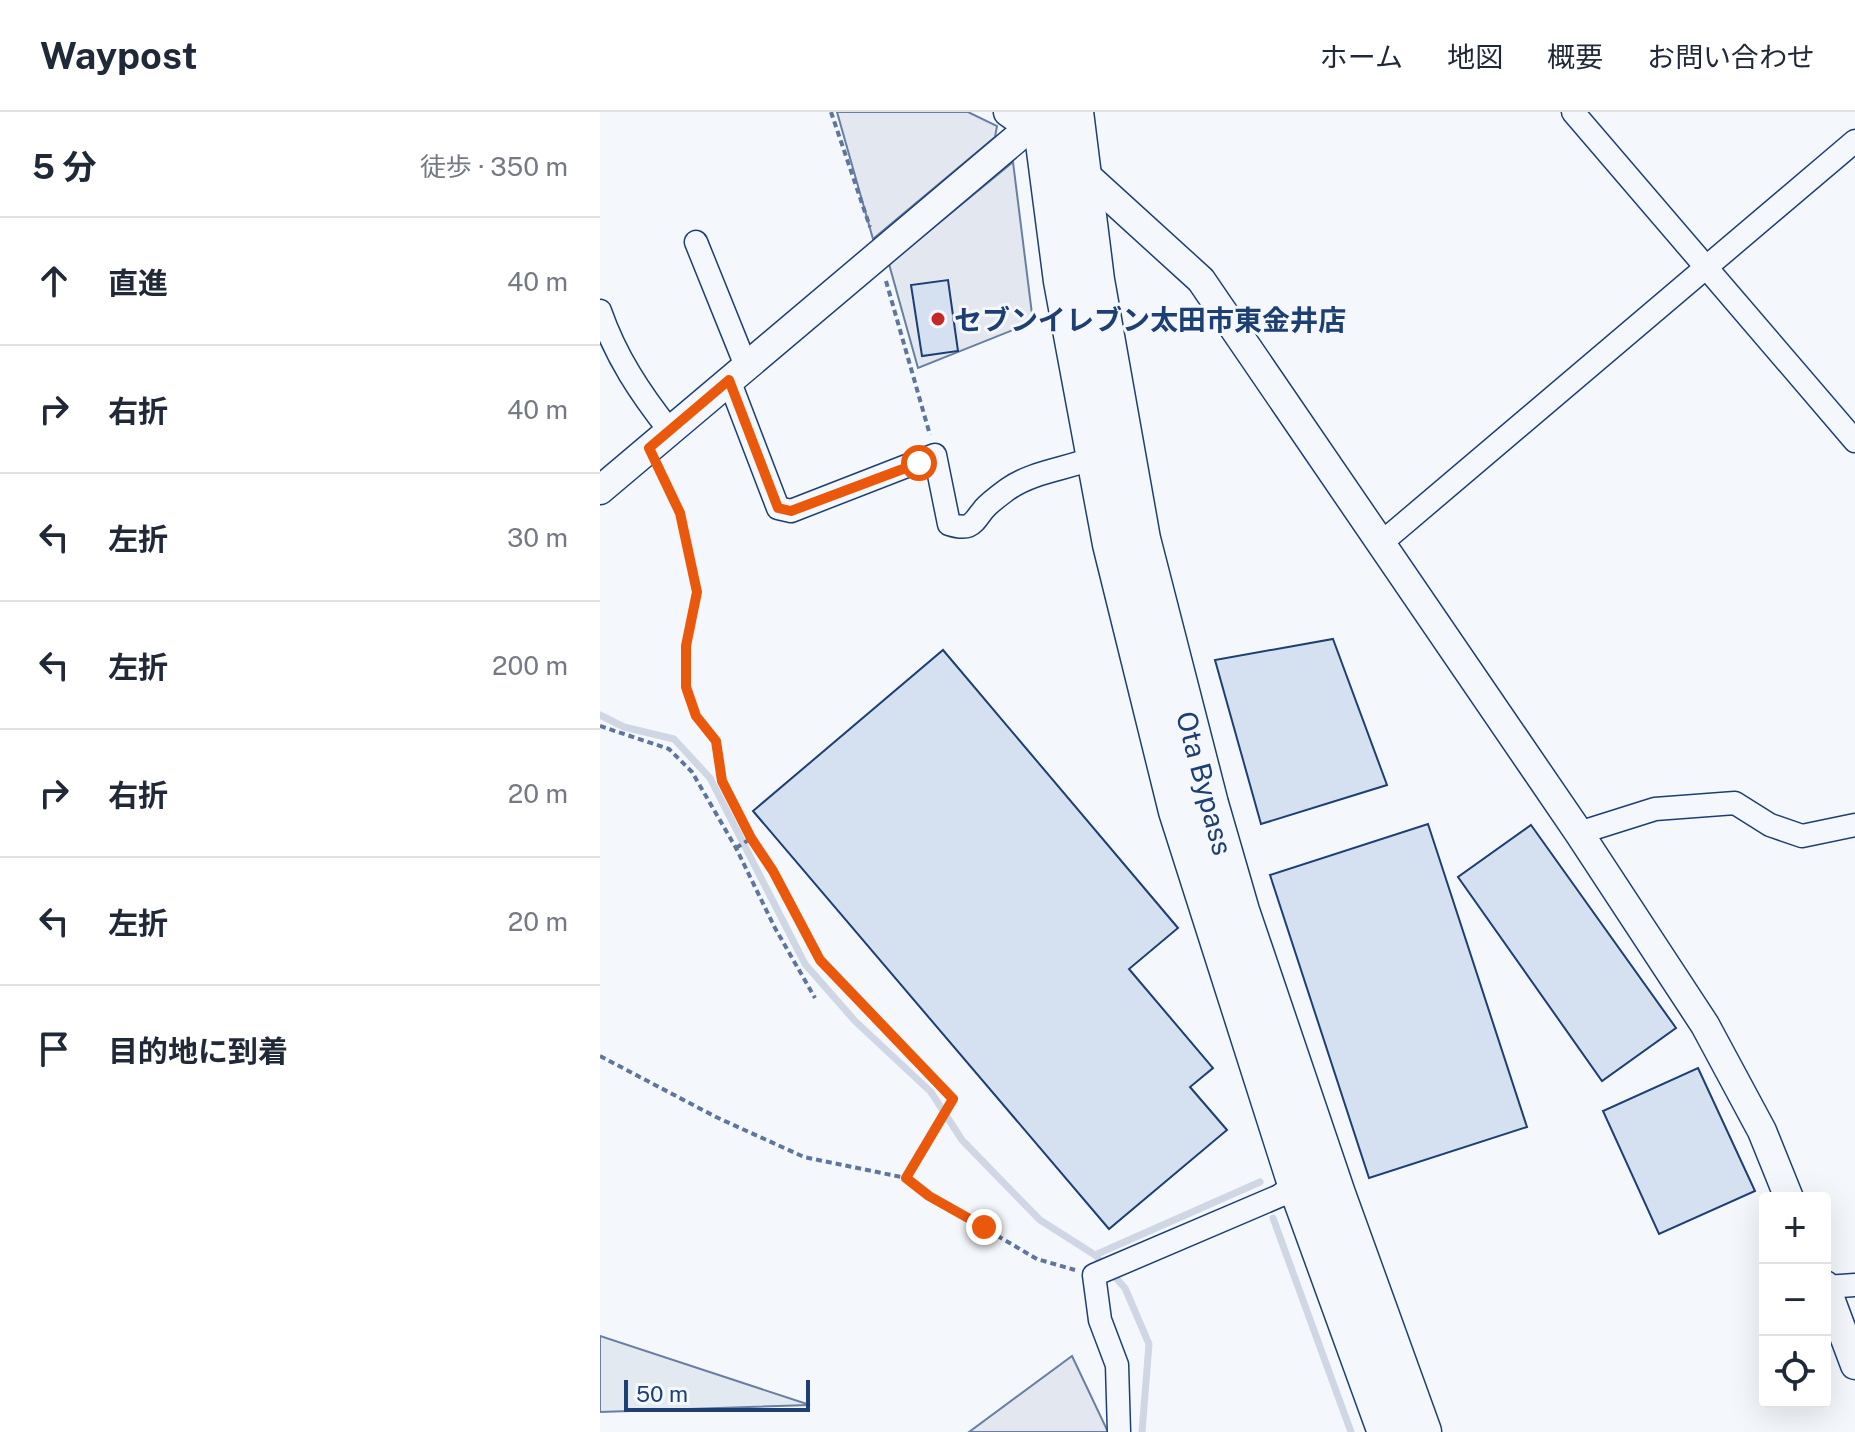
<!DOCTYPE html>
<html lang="ja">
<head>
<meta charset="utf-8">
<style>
	body { margin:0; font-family:"Public Sans","Noto Sans JP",sans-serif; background:#f6f6f7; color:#1f2937 }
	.controls { position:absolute; right:24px; bottom:24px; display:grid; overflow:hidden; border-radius:8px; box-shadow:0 8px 32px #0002 }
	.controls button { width:72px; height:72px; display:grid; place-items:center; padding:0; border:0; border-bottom:2px solid #e0e1e3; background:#fff; color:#1f2937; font:40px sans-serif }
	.scale { position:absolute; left:24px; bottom:20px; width:186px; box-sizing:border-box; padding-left:8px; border:4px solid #1d3f73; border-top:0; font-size:22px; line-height:28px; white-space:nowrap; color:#1d3f73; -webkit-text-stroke:6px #f4f7fb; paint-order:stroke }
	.stop { position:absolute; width:24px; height:24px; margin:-18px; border:6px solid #ea580c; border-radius:50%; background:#fff }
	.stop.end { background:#ea580c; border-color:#fff; box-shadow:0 2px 8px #0008 }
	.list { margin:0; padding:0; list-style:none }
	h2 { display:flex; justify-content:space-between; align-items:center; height:104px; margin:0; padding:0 32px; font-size:34px }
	h2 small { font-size:26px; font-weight:400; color:#747a83 }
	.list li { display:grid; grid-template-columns:52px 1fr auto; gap:24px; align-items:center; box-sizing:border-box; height:128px; padding:0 32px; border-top:2px solid #e0e1e3 }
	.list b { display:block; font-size:30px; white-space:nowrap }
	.list em { font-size:26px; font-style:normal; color:#747a83 }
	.icon { flex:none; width:44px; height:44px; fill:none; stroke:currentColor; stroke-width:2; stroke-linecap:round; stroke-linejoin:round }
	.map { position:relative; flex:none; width:1255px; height:1320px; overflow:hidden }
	header { display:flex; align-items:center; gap:48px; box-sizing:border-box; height:112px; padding:0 40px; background:#fff; border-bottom:2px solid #e0e1e3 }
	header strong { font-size:38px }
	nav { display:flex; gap:44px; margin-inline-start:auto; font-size:28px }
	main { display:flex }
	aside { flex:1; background:#fff }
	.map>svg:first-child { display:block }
	.green { fill:#e3e9f0; stroke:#687fa3; stroke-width:2 }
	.parking { fill:#e3e8f0; stroke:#687fa3; stroke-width:2 }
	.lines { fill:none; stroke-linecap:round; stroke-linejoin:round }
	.stream { stroke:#cfd7e4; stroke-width:7 }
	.building { fill:#d5e0f0; stroke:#1d3f73; stroke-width:2 }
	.minor-casing { stroke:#1d3f73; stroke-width:25 }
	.tertiary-casing { stroke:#1d3f73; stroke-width:31 }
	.trunk-casing { stroke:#1d3f73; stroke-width:41 }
	.path { stroke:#5e769c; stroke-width:4; stroke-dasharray:6 4; stroke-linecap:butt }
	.minor { stroke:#f4f7fb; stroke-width:22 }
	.tertiary { stroke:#f4f7fb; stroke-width:28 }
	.trunk { stroke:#f4f7fb; stroke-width:38 }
	.route { stroke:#ea580c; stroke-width:10 }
	.poi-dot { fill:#c62828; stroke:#f4f7fb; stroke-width:3 }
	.labels { text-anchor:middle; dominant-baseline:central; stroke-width:6; stroke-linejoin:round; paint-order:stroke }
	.poi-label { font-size:28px; font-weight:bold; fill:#1d3f73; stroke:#f4f7fb; text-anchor:start }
	.street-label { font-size:28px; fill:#1d3f73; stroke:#f4f7fb }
</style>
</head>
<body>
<header>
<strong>Waypost</strong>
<nav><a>ホーム</a><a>地図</a><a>概要</a><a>お問い合わせ</a></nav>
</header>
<main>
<aside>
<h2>5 分<small>徒歩 · 350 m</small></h2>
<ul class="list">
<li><svg class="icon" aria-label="ahead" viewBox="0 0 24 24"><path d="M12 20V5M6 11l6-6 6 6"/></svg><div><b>直進</b></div><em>40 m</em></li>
<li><svg class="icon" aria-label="right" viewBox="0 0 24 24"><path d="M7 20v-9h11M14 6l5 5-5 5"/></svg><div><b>右折</b></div><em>40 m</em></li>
<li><svg class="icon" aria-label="left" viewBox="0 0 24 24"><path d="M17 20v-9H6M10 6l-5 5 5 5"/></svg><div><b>左折</b></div><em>30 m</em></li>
<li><svg class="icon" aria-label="left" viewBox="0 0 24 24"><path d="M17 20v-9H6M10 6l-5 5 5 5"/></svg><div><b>左折</b></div><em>200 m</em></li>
<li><svg class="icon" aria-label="right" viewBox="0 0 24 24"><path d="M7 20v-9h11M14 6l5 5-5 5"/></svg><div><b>右折</b></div><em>20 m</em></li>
<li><svg class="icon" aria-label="left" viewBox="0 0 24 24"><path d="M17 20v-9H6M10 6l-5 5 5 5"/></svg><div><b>左折</b></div><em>20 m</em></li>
<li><svg class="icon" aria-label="arrive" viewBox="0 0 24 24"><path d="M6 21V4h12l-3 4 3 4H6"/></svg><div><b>目的地に到着</b></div></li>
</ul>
</aside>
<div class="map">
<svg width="1255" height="1320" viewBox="0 0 1255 1320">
	<rect width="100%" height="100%" fill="#f4f7fb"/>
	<path class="green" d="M0,1224L210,1293L0,1300Z"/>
	<path class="parking" d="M237,0H368L397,14L395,25L273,127Z
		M413,50L433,210L318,256L289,152Z
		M472,1244L508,1320H369Z"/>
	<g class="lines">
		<path class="stream" d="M0,603L24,615L74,627L110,666L205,852L255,909L331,980L362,1028L396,1063L440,1108L495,1143L525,1176L549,1232L542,1320
			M673,1106L751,1320
			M495,1143L660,1070"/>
	</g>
	<path class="building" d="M348,168L358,239L322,244L311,173Z
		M733,527L787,673L661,712L615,548Z
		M343,538L578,816L529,857L613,956L590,975L627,1018L509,1117L153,699Z
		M828,712L927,1015L769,1066L670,763Z
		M931,713L1076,916L1002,969L858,765Z
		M1098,956L1155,1079L1059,1122L1003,999Z"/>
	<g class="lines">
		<defs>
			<path id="minor" d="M973,0L1255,329
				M96,130L146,254
				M0,199C16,245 40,281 70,319
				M129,268L178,396L191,399L335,343L349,412C371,419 372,412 384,397C390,390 400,383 408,377C434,359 467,357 496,345
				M780,432L1255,29
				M979,721L1055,697L1135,691L1170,713L1202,724L1255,713
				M1226,1175L1255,1173
				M519,1320L517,1253L500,1208L494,1163L679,1084L697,1072"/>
			<path id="tertiary" d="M408,0L445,26L601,168L979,721L1105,913L1162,1019L1189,1086
				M0,378L430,15L444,7
				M1225,1173L1255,1253"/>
			<path id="trunk" d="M441,0L463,169L512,432L578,699L697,1072L787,1320
				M474,0L495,168L541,427L609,692L640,799L736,1082L822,1320"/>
		</defs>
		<use href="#minor" class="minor-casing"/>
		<use href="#tertiary" class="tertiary-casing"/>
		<use href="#trunk" class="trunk-casing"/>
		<path class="path" d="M231,0L270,115
			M286,169L330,323
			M60,360L80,401L97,480L86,534V575L96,604L116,629L122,669L151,726L173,759L220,848L353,987L306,1066
			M0,614L69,637L92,660L136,736L175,816L215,886
			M136,736L150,727
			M0,944L116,1005L204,1045L306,1066L329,1084L437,1147L475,1158"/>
		<use href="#minor" class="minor"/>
		<use href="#tertiary" class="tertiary"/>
		<use href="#trunk" class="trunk"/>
	</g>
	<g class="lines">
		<path class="route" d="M319,351L191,399L178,396L129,268L49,336L80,401L97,480L86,534V575L96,604L116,629L122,669L151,726L173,759L220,848L353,987L306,1066L329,1084L384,1115"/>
	</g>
	<circle class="poi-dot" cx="338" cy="207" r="8"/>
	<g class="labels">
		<g class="poi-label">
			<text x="354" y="207">セブンイレブン太田市東金井店</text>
		</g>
		<g class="street-label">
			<text transform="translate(605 671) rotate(75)">Ota Bypass</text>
		</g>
	</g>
</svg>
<div class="controls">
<button>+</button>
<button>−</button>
<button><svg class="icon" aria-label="locate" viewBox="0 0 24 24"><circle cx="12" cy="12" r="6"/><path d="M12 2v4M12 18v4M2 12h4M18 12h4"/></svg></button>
</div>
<div class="scale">50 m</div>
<div class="stop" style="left:319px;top:351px"></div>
<div class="stop end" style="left:384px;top:1115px"></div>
</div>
</main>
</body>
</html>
